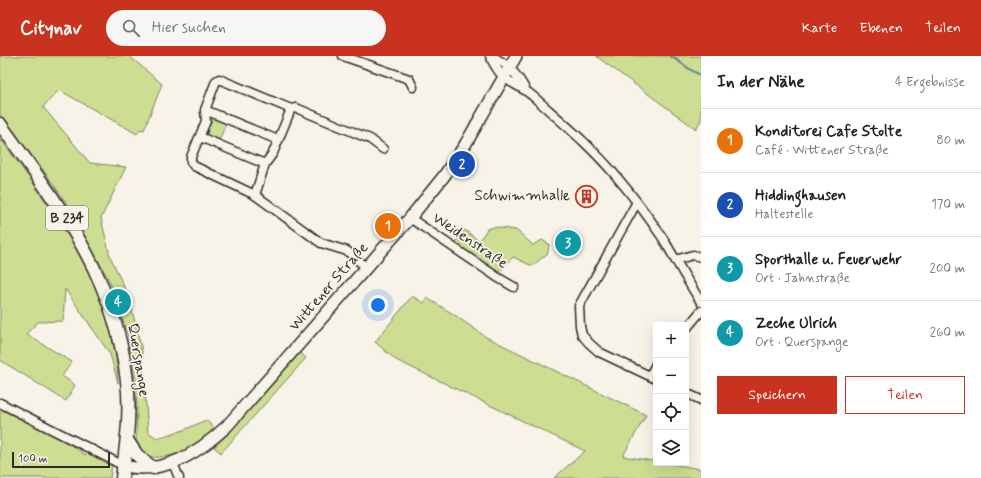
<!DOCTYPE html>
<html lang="de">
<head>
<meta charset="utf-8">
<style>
	body { margin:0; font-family:Mynerve,sans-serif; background:#f6f6f6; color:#222 }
	.controls { position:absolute; right:12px; bottom:12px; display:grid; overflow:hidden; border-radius:0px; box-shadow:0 4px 16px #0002 }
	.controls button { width:36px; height:36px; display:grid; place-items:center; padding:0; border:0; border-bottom:1px solid #e0e0e0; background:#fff; color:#222; font:20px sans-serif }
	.scale { position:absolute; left:12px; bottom:10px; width:98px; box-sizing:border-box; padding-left:4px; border:2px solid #2b2b2b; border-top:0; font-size:11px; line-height:14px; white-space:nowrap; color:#2b2b2b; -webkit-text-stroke:3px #f7f3e8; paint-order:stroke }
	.you { position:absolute; left:378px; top:249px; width:14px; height:14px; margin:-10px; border:3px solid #fff; border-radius:50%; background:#1a73e8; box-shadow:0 0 0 6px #1a73e833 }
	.badge { display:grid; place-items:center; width:26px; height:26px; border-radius:50%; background:#c8321e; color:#fff; font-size:13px; font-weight:700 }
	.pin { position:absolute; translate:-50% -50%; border:2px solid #fff; box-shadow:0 1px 4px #0006 }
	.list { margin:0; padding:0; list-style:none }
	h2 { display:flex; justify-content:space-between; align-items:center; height:52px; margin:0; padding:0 16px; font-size:17px }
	h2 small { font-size:13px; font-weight:400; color:#767676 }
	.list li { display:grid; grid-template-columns:26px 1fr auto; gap:12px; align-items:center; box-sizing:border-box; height:64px; padding:0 16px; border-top:1px solid #e0e0e0 }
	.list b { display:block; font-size:15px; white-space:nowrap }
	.list p { margin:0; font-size:13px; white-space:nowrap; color:#767676 }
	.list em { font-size:13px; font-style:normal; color:#767676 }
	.actions { display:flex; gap:8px; padding:12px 16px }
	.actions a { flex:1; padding:9px 0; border:1px solid #c8321e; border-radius:0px; text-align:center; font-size:14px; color:#c8321e }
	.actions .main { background:#c8321e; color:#fff }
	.icon { flex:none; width:22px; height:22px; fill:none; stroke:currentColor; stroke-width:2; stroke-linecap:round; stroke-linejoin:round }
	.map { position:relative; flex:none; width:701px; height:422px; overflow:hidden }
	header { display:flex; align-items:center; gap:24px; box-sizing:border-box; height:56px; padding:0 20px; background:#c8321e; color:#fff }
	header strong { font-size:19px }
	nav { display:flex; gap:22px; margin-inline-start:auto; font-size:14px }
	.search { width:280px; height:36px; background:#f6f6f6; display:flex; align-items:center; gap:10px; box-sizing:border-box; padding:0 14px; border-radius:22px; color:#767676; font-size:15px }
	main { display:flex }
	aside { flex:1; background:#fff }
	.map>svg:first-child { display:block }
	.green { fill:#cddd91; stroke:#7c845e }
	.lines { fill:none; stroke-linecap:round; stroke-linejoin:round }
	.stream { stroke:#60899a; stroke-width:2 }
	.minor-casing { stroke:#2b2b2b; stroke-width:11 }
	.secondary-casing { stroke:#2b2b2b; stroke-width:14 }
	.primary-casing { stroke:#2b2b2b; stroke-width:15 }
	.minor { stroke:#f7f3e8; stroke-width:8 }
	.secondary { stroke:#f7f3e8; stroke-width:11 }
	.primary { stroke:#f7f3e8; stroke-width:12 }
	.labels { text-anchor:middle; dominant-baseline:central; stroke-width:3.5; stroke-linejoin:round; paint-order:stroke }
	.shield { fill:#f7f3e8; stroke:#686764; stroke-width:1 }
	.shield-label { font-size:14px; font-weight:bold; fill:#2b2b2b }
	.poi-label { font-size:15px; fill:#2b2b2b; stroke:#f7f3e8; text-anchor:end }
	.street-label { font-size:15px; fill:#2b2b2b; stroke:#f7f3e8 }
</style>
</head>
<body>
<header>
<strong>Citynav</strong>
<div class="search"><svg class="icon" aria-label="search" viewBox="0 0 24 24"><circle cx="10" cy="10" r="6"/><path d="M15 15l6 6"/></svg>Hier suchen</div>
<nav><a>Karte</a><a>Ebenen</a><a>Teilen</a></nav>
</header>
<main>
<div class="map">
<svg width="701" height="422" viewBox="0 0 701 422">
	<rect width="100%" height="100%" fill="#f7f3e8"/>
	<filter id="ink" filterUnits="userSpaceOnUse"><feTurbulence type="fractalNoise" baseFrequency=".025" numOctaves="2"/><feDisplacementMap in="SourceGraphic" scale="8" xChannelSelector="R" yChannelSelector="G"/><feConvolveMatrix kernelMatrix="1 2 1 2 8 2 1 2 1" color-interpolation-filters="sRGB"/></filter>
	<g filter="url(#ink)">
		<path class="green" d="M0,0H129L162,28L144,74L140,73L137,78L59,34L43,51L90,107L126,111L101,162L110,200L129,242L142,295L148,376L157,382L184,374L206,364L216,374C194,390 173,406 143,400L136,387L137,354L135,322L128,280L110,226L65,145L44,115L0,61Z
			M596,0H701V64L696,73Z
			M213,58L227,66L219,84L207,80L210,61Z
			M0,82C53,155 115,233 118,327L110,298L65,233L63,265L38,266L26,278L72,306L62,320L75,329L66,345L0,304Z
			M494,171L516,174L533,189L542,184L549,188L548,197L532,210L513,201L498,217L454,188L465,174L479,185L487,173Z
			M412,240L424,247L427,242L453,258L486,281L646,359L623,400L701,413V422H554L585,395L396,304L375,286Z
			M299,296L306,302L221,397L214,391L229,377Z
			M0,348L60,381L85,399L87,395L112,409L110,422H0Z"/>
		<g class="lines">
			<path class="stream" d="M670,0C682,6 689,15 701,19
				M699,422H701"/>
			<defs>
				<path id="minor" d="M343,0L409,23L413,31
					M490,0C504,31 514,23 535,42C563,67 592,91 616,120C632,139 648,160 662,181C675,202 687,225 701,246
					M490,0C505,5 518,19 525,33
					M291,53L296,52L370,83L383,93
					M205,54L278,84
					M200,81L265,108
					M255,139L265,108L273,97L291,53L219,23L216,25L205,54L206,65L191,101V106L194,110L255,139L321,187L347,195L367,212
					M637,146L579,250L580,270L582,279L589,287L599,296L656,323
					M410,162L497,221L514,231
					M675,204L693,199L701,201
					M686,273L701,255
					M650,320L656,308
					M686,337L701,344
					M0,347L124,410
					M173,407L179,422"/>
				<path id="secondary" d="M124,410C165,419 198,397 227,370L410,162L444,120L465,89L516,0"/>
				<path id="primary" d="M0,68C60,151 115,220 127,325C131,357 126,390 122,422
					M127,384L137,399L153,412"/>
			</defs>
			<use href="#minor" class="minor-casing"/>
			<use href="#secondary" class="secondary-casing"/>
			<use href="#primary" class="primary-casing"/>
			<use href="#minor" class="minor"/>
			<use href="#secondary" class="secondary"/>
			<use href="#primary" class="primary"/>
		</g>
	</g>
	<defs>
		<symbol id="building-ring" viewBox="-11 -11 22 22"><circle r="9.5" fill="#f7f3e8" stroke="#c8321e" stroke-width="1.5"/><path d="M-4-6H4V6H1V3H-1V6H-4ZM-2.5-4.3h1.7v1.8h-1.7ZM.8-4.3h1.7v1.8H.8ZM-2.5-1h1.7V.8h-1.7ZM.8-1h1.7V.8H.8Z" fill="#c8321e"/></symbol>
	</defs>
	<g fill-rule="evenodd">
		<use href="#building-ring" x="574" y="128" width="25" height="25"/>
	</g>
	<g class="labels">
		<rect class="shield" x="46" y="150" width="42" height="24" rx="3"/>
		<g class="shield-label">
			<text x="67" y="162">B 234</text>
		</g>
		<g class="poi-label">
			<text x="570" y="140">Schwimmhalle</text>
		</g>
		<g class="street-label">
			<text transform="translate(470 185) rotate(34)">Weidenstraße</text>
			<text transform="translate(329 231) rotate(-49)">Wittener Straße</text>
			<text transform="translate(138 304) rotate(81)">Querspange</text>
		</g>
	</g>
</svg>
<div class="controls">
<button>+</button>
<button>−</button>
<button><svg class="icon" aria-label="locate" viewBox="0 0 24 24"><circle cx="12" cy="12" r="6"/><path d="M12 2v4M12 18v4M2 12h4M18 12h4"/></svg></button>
<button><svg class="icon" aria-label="layers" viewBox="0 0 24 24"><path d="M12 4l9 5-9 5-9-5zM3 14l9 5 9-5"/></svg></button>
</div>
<div class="scale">100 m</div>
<div class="you"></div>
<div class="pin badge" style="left:388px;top:170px;background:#e8710a">1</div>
<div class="pin badge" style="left:462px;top:108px;background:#1a4fb4">2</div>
<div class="pin badge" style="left:568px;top:187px;background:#0f9aa8">3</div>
<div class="pin badge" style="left:118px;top:246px;background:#0f9aa8">4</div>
</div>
<aside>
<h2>In der Nähe<small>4 Ergebnisse</small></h2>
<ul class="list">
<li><span class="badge" style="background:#e8710a">1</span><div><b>Konditorei Cafe Stolte</b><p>Café · Wittener Straße</p></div><em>80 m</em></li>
<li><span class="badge" style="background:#1a4fb4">2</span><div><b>Hiddinghausen</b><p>Haltestelle</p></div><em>170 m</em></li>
<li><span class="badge" style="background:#0f9aa8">3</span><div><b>Sporthalle u. Feuerwehr</b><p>Ort · Jahnstraße</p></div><em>200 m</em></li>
<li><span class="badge" style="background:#0f9aa8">4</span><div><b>Zeche Ulrich</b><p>Ort · Querspange</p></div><em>260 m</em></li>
</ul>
<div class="actions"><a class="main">Speichern</a><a>Teilen</a></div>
</aside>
</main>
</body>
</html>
